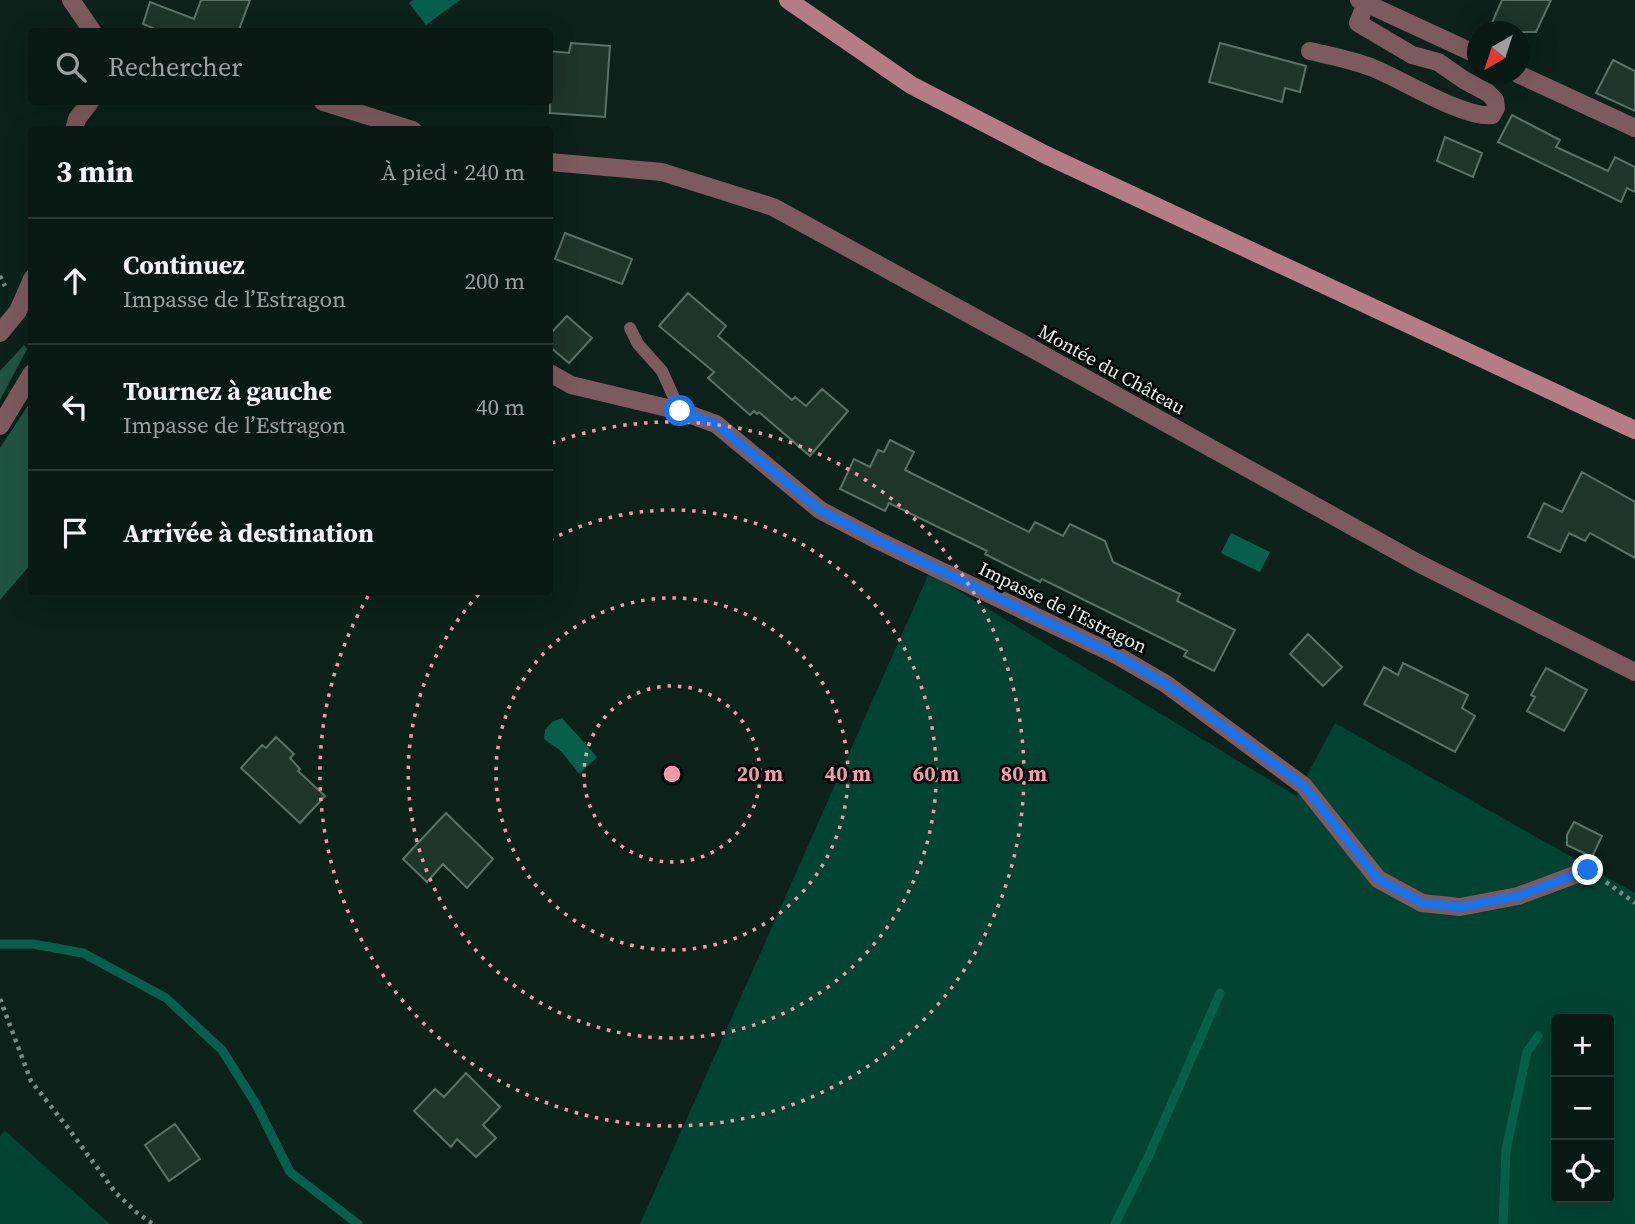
<!DOCTYPE html>
<html lang="fr">
<head>
<meta charset="utf-8">
<style>
	body { margin:0; font-family:"Source Serif 4",serif; background:#162622; color:#f1f3f6 }
	.controls { position:absolute; right:21px; bottom:21px; display:grid; overflow:hidden; border-radius:7px; box-shadow:0 7px 28px #0002 }
	.controls button { width:63px; height:63px; display:grid; place-items:center; padding:0; border:0; border-bottom:2px solid #293834; background:#081914; color:#f1f3f6; font:35px sans-serif }
	.compass { position:absolute; left:1467px; top:21px; width:63px; height:63px; border-radius:50%; background:#081914; box-shadow:0 7px 28px #0002; rotate:219deg }
	.stop { position:absolute; width:21px; height:21px; margin:-16px; border:5px solid #1a73e8; border-radius:50%; background:#fff }
	.stop.end { background:#1a73e8; border-color:#fff; box-shadow:0 2px 7px #0008 }
	.list { margin:0; padding:0; list-style:none }
	h2 { display:flex; justify-content:space-between; align-items:center; height:91px; margin:0; padding:0 28px; font-size:30px }
	h2 small { font-size:23px; font-weight:400; color:#98a0a0 }
	.list li { display:grid; grid-template-columns:46px 1fr auto; gap:21px; align-items:center; box-sizing:border-box; height:126px; padding:0 28px; border-top:2px solid #293834 }
	.list b { display:block; font-size:26px; white-space:nowrap }
	.list p { margin:0; font-size:23px; white-space:nowrap; color:#98a0a0 }
	.list em { font-size:23px; font-style:normal; color:#98a0a0 }
	.icon { flex:none; width:38px; height:38px; fill:none; stroke:currentColor; stroke-width:2; stroke-linecap:round; stroke-linejoin:round }
	.map { position:relative; flex:none; width:1635px; height:1224px; overflow:hidden }
	.search { position:absolute; background:#081914; box-shadow:0 7px 28px #0002; left:28px; top:28px; width:525px; height:77px; display:flex; align-items:center; gap:18px; box-sizing:border-box; padding:0 24px; border-radius:7px; color:#98a0a0; font-size:26px }
	.panel { position:absolute; background:#081914; box-shadow:0 7px 28px #0002; left:28px; top:126px; width:525px; height:469px; border-radius:7px }
	.map>svg:first-child { display:block }
	.green { fill:#004331; fill-rule:evenodd }
	.forest { fill:#1f5443 }
	.water { fill:#066049 }
	.lines { fill:none; stroke-linecap:round; stroke-linejoin:round }
	.stream { stroke:#066049; stroke-width:9 }
	.building { fill:#1e352c; stroke:#5a7268; stroke-width:2 }
	.path { stroke:#7b8c86; stroke-width:4.5; stroke-dasharray:3.5 5; stroke-linecap:butt }
	.service { stroke:#7d5960; stroke-width:12 }
	.minor { stroke:#7d5960; stroke-width:18 }
	.tertiary { stroke:#7d5960; stroke-width:18 }
	.secondary { stroke:#b57c87; stroke-width:18 }
	.route { stroke:#1a73e8; stroke-width:9 }
	.ring { fill:none; stroke:#f29aac; stroke-width:3.5; stroke-dasharray:3.5 7 }
	.labels { text-anchor:middle; dominant-baseline:central; stroke-width:6; stroke-linejoin:round; paint-order:stroke }
	.street-label { font-size:19px; fill:#e7f4ee; stroke:#030906 }
	.centre { fill:#f29aac; stroke:#030906; stroke-width:3.5 }
	.ring-label { font-size:21px; text-anchor:middle; font-weight:bold; fill:#f29aac; stroke:#030906; stroke-width:6; stroke-linejoin:round; paint-order:stroke }
</style>
</head>
<body>
<div class="map">
<svg width="1635" height="1224" viewBox="0 0 1635 1224">
	<rect width="100%" height="100%" fill="#0b211a"/>
	<path class="green" d="M929,573L1296,796L1335,723L1635,893V1224H640ZM1556,1019H1609V1198H1556Z
		M4,1130L110,1224H0V1136Z"/>
	<path class="forest" d="M24,345L27,349L0,400V371Z
		M31,401V564L0,600V448Z"/>
	<path class="water" d="M413,0H460L426,25L409,3Z
		M1231,533L1270,552L1260,572L1221,553Z
		M562,718L597,757L579,774L562,752L544,739L545,730L552,722Z"/>
	<g class="lines">
		<path class="stream" d="M0,944H33L83,953L166,998L222,1050L256,1104L290,1172L358,1224
			M1115,1224L1150,1153L1220,993
			M1503,1224L1506,1150L1527,1052L1538,1036"/>
	</g>
	<path class="building" d="M201,0H250L238,32H162L143,24L150,2L194,19Z
		M1502,0H1551L1536,32H1488Z
		M571,43L610,46L605,117L550,113V51L569,53Z
		M1220,43L1306,66L1300,92L1285,88L1282,102L1209,82Z
		M1613,60L1635,71V111L1596,93Z
		M1512,115L1560,140L1556,147L1608,171L1615,157L1635,167V192L1627,188L1621,202L1498,142Z
		M1445,137L1482,153L1473,177L1437,161Z
		M565,233L632,259L622,284L555,259Z
		M688,293L726,326L718,336L792,400L795,397L806,406L822,389L848,411L810,456L759,412L757,414L754,411L750,415L708,378L714,372L659,326Z
		M567,316L592,338L569,363L550,347V334Z
		M890,440L914,452L905,470L1029,532L1035,522L1063,536L1070,524L1105,541L1113,562L1180,594L1177,601L1235,630L1214,671L1184,656L1187,651L1159,637L1042,579L1040,582L985,554L987,551L889,503L885,511L840,489L854,459L870,467L878,450L884,452Z
		M1582,472L1635,502V558L1590,533L1585,541L1569,533L1560,552L1528,537L1544,503L1562,512Z
		M1308,634L1342,667L1323,686L1290,654Z
		M1403,663L1468,695L1462,708L1475,716L1455,752L1364,704L1384,667L1398,675Z
		M1546,668L1587,690L1564,731L1527,711L1535,697L1531,695Z
		M276,737L294,754L290,758L300,769L298,771L325,796L300,823L241,768L262,745L266,748Z
		M446,813L493,859L467,888L443,864L427,882L403,859Z
		M1574,822L1602,836L1592,857L1567,845V835Z
		M466,1073L500,1107L483,1125L496,1138L476,1157L457,1139L451,1147L414,1111L435,1089L444,1097Z
		M175,1124L200,1159L169,1181L145,1145Z"/>
	<g class="lines">
		<path class="path" d="M0,276L5,286
			M1606,882L1635,903
			M0,999L31,1081L68,1128L115,1192L136,1212L153,1224"/>
		<path class="service" d="M630,328L638,344L662,371L680,411"/>
		<path class="minor" d="M71,0L93,32
			M1359,0L1478,55
			M1310,51C1331,56 1353,60 1373,68C1401,79 1465,119 1492,115L1496,108L1495,100L1488,93L1464,80L1438,62L1412,55L1358,23L1366,3
			M1518,74L1635,128
			M550,373L571,385L680,411L716,424L820,510L877,540L1118,656L1166,684L1304,786L1378,879L1422,903L1460,907L1518,896L1588,870
			M0,426L32,373"/>
		<path class="tertiary" d="M323,102L413,130
			M74,130L77,119L90,102
			M550,162L662,172L773,207L1020,342L1418,563L1635,672
			M0,333L18,311L32,279"/>
		<path class="secondary" d="M788,0L911,85L1046,155L1635,430"/>
	</g>
	<g class="lines">
		<path class="route" d="M680,411L716,424L820,510L877,540L1118,656L1166,684L1304,786L1378,879L1422,903L1460,907L1518,896L1588,870"/>
	</g>
	<g class="ring">
		<circle cx="672" cy="774" r="88"/>
		<circle cx="672" cy="774" r="176"/>
		<path d="M550 540A264 264 0 1 1 481 592"/>
		<path d="M552 443A352 352 0 1 1 370 593"/>
	</g>
	<g class="labels">
		<g class="street-label">
			<text transform="translate(1112 369) rotate(29)">Montée du Château</text>
			<text transform="translate(1063 607) rotate(26)">Impasse de l’Estragon</text>
		</g>
	</g>
	<circle cx="672" cy="774" r="10" class="centre"/>
	<g class="ring-label">
		<text x="760" y="781">20 m</text>
		<text x="848" y="781">40 m</text>
		<text x="936" y="781">60 m</text>
		<text x="1024" y="781">80 m</text>
	</g>
</svg>
<div class="controls">
<button>+</button>
<button>−</button>
<button><svg class="icon" aria-label="locate" viewBox="0 0 24 24"><circle cx="12" cy="12" r="6"/><path d="M12 2v4M12 18v4M2 12h4M18 12h4"/></svg></button>
</div>
<svg class="compass" viewBox="-18 -18 36 36"><path d="M0-13l5 13h-10z" fill="#e53935"/><path d="M0 13l5-13h-10z" fill="#98a0a0"/></svg>
<div class="stop" style="left:680px;top:411px"></div>
<div class="stop end" style="left:1588px;top:870px"></div>
<div class="search"><svg class="icon" aria-label="search" viewBox="0 0 24 24"><circle cx="10" cy="10" r="6"/><path d="M15 15l6 6"/></svg>Rechercher</div>
<section class="panel">
<h2>3 min<small>À pied · 240 m</small></h2>
<ul class="list">
<li><svg class="icon" aria-label="ahead" viewBox="0 0 24 24"><path d="M12 20V5M6 11l6-6 6 6"/></svg><div><b>Continuez</b><p>Impasse de l’Estragon</p></div><em>200 m</em></li>
<li><svg class="icon" aria-label="left" viewBox="0 0 24 24"><path d="M17 20v-9H6M10 6l-5 5 5 5"/></svg><div><b>Tournez à gauche</b><p>Impasse de l’Estragon</p></div><em>40 m</em></li>
<li><svg class="icon" aria-label="arrive" viewBox="0 0 24 24"><path d="M6 21V4h12l-3 4 3 4H6"/></svg><div><b>Arrivée à destination</b></div></li>
</ul>
</section>
</div>
</body>
</html>
